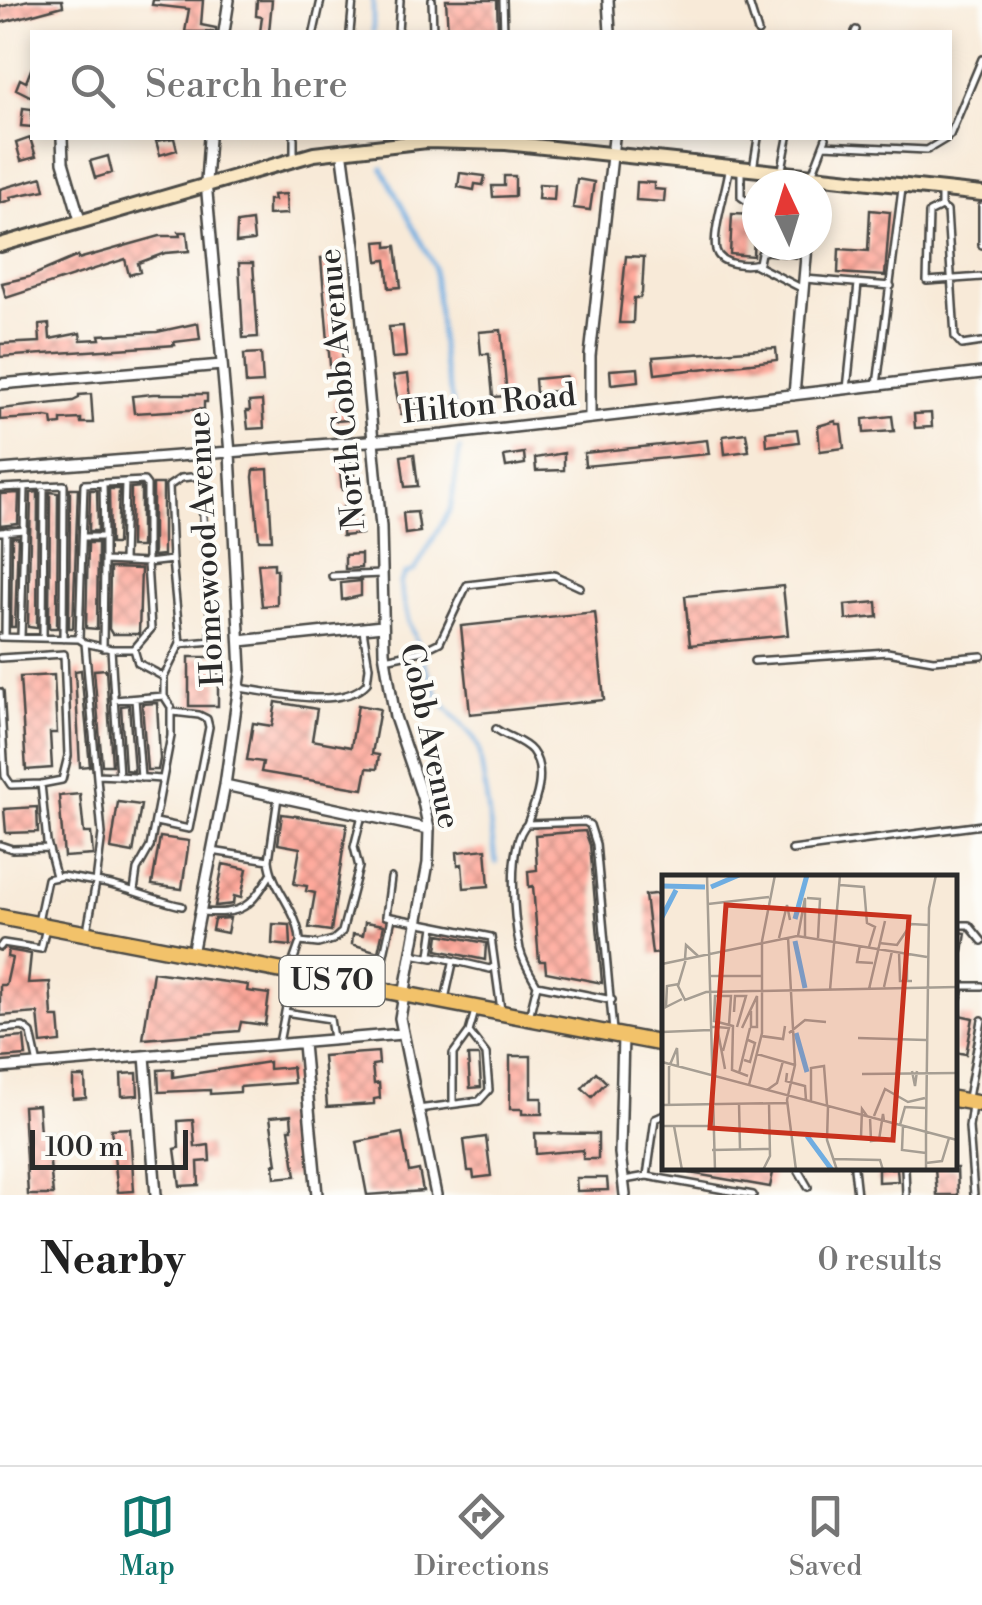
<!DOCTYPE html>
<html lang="en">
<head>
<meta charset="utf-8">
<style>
	body { margin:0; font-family:"Libre Bodoni",serif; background:#f2f2f2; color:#222 }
	.compass { position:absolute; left:742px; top:170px; width:90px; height:90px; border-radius:50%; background:#fff; box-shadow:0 5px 15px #0003; rotate:356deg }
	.scale { position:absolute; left:30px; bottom:25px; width:158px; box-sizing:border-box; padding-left:10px; border:5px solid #2b2b2b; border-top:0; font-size:28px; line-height:35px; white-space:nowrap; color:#2b2b2b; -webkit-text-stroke:8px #fdfcf7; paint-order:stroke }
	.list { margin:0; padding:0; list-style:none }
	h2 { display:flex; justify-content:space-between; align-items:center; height:130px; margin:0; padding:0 40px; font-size:42px }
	h2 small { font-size:32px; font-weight:400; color:#767676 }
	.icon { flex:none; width:55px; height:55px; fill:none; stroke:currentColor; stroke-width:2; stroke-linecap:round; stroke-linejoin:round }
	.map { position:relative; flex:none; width:982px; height:1195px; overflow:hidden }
	.search { position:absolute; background:#fff; box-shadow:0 5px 15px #0003; left:30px; right:30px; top:30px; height:110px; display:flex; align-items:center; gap:25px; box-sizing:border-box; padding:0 35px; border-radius:0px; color:#767676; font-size:38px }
	.sheet { height:270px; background:#fff }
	nav { display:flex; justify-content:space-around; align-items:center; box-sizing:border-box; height:140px; border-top:2px solid #e0e0e0; background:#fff; font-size:28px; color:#767676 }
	nav a { display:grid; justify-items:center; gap:5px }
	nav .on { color:#0f766e }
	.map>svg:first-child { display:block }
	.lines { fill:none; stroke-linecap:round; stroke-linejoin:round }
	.stream { stroke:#6fade1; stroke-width:4 }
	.building { fill:url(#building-cross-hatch) }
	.lane-casing { stroke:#4a4845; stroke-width:10 }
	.street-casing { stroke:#4a4845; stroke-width:14 }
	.secondary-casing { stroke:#4a4845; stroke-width:18 }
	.primary-casing { stroke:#4a4845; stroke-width:19 }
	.lane { stroke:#fff; stroke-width:5 }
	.street { stroke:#fff; stroke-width:9 }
	.secondary { stroke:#fae7c3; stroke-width:12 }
	.primary { stroke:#f2c26a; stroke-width:14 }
	.labels { text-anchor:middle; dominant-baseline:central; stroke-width:8; stroke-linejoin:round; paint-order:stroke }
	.shield { fill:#fdfcf7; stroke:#6a6a68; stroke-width:2.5 }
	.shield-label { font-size:30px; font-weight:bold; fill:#2b2b2b }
	.street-label { font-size:32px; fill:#2b2b2b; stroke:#fdfcf7 }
	.inset-river { fill:none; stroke:#6fade1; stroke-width:5 }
	.inset-road { fill:none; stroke:#a69e93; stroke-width:2.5 }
	.view { fill:#c8321e; fill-opacity:0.15; stroke:#c8321e; stroke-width:5 }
	.inset-edge { fill:none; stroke:#2b2b2b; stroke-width:5 }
</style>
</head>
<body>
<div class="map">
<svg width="982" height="1195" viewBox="0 0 982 1195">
	<defs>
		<pattern id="building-cross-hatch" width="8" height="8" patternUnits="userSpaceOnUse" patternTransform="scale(2.5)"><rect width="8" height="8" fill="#ffa99b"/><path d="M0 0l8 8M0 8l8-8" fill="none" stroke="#cf8a7f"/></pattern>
	</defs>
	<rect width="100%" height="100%" fill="#fdfcf7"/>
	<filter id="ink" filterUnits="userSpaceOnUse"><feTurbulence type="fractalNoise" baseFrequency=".01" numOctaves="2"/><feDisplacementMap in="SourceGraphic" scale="20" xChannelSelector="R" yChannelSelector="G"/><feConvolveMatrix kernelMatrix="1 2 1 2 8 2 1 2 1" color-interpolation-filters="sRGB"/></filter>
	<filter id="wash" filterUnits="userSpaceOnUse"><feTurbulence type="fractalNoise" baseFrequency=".0048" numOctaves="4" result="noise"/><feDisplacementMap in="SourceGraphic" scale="40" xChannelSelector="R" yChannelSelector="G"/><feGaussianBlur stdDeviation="2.25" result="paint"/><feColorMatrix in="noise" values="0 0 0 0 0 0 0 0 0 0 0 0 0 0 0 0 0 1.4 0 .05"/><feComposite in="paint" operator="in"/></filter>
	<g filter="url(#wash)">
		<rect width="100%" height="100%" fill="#f8ead8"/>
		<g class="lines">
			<path class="stream" d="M373,32V0
				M382,168L434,266L443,362L457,421
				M417,643L408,620L400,583L405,574L415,570L451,508L460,449
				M422,659L440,700L474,738L479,748L496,863"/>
		</g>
		<g id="blocks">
			<path class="building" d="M29,0H62L63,6L0,23V7Z
				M153,0H203L201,25L216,28V32H185L189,9L152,5Z
				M257,0H272L269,32H260L262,17L256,16Z
				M446,0H497L498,32H448Z
				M32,67V97L16,89L20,79L26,82Z
				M23,108L32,109V127L21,126Z
				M30,138L36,157L21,161L16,143Z
				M174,138L177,150L160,155L156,141Z
				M108,156L112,173L95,178L90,161Z
				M460,173L485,176L483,185L475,184L474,190L458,187Z
				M504,176H515V196L493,197L492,186H504Z
				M42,177L45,190L10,197L11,200L0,203V189Z
				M577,179L594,182L590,210L573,208Z
				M637,182L654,183V189L665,190L664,202L636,200Z
				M539,184L555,185L554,200L538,199Z
				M286,194L287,214L268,215V200H274L273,195Z
				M870,210L890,212L885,276L838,273L839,249L868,251Z
				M732,214L755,215L753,256L730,254Z
				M252,221L254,241L236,243L237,223Z
				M179,232H187L189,251L165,253L138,263L140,272L129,275L125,259L6,298L2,283L29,277L78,256V259L160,236H180Z
				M387,241V247L396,246L401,287L389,288L386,260L378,261L376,242Z
				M626,256L644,257L642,293L640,298H634L633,323H619Z
				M335,257L344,376L331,377L321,258Z
				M239,263H253L258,337L243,338Z
				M198,323L200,339L174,342L175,345L0,357V344L40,342L39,325L49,324L50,339L80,333L81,340L100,339L99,335L157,332Z
				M403,326L406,357L392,358L389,327Z
				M501,330L507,396L493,397L489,354H481L479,332Z
				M776,348L777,360L655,374L653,357Z
				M261,353L263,383L246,384L244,354Z
				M638,368L639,381L611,384L610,370Z
				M408,374L411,399L415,398L417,413L401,415L393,376Z
				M566,376L567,390L536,393L535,379Z
				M91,394L93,423H81V419L61,420V424L53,425L52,418L46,417L0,420V409L73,401L79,398V395Z
				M153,394H207V402H204V409L134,413L132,396Z
				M347,399L348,420L335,421L334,400Z
				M262,401L264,428L248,429L246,411H250L249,402Z
				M931,413L932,427L915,428L914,414Z
				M892,416L894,431L864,433L863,419Z
				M836,421V424H841L844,448L820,451L818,426Z
				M797,429L799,442L767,446L766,432Z
				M746,433L749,451L725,454L723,436Z
				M707,440L709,454L585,466L584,453Z
				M524,453L525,464L506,467L504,456Z
				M564,453V470L536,471L535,458Z
				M414,454L418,486L405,487L401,456Z
				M353,461L355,489L342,490L339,462Z
				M268,469L272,540H259L253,477L254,470Z
				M153,484H163V555L153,556Z
				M141,487V547H130L131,488Z
				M70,488H78L73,628H69Z
				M109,489H119L117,544H110Z
				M90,490H97L98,531H89Z
				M38,492L37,628L28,627L31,493Z
				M50,492L58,493L57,628H49Z
				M19,493L18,524L0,526V494Z
				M359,505L362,534L342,536L343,507Z
				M417,512L420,532L405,534L403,513Z
				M12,537H18L15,627H11Z
				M88,543H98L97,629L86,628Z
				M361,554V568L345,569V555Z
				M274,563V569H277V605L262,606L258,564Z
				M110,568L141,569L139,634H112L109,629Z
				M361,581V596L342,600L341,583Z
				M783,586L788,635L690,645L685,596Z
				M877,602L878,617L846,620L845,605Z
				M595,612L604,700L470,714L461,626Z
				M189,657H218V706H189Z
				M106,669L112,765H102L94,670Z
				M81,670L90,766L80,767L75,671Z
				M54,675L57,733H50L52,768L26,770L20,677Z
				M276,702L317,709L312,740L351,747L358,705L380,709L372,754L379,755L377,769L367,768L363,789L261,772L263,762L247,760L253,723L272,726Z
				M157,703L160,759L158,770H147L142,704Z
				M129,705L134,771L125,770L121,706Z
				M80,794L84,833H91L93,855L64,857L59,796Z
				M118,802L141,805L133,853L111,849Z
				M37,807L38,832L6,833L4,809Z
				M282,814L347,823L331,931L309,928L315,893L306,891L307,886L294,884L300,848L278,844Z
				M585,831L590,845L602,983L546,972L545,961H539L533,886L529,887L528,871L537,870L535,835Z
				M160,837L189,841L182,889L152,885Z
				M486,849L489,886L464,888L462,864L458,865L457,852Z
				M223,864L247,869L241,898L234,896L233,904L215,906Z
				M664,893V953L652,954L645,895Z
				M230,918L227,933L212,930L214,919Z
				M365,922L384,925L378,952L352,944L353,934L363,935Z
				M273,924L290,925L291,946L272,944Z
				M954,931L966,933L963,952L954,951Z
				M439,934L486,943L485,960L437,950Z
				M8,950L31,954L28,983L50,982L52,1017H59L61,1042L41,1044L38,1013L0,1016V985H6L12,958L7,957Z
				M153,972L248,985L247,991L269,994L265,1025L241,1022L239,1031L143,1039Z
				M959,1015L973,1018L966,1054L954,1052Z
				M24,1037L26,1056L0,1058V1039Z
				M378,1052L379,1064L372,1065L374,1084L379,1083L380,1098L374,1099V1104L327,1107L323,1056Z
				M468,1056H479L481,1087L470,1088Z
				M510,1056H531V1098H542V1114H522V1109H510Z
				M269,1062V1069L292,1067L294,1083L240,1087V1092L210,1094V1090L159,1092L158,1070L173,1069V1077Z
				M596,1072L606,1082L592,1097L582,1088Z
				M137,1073L138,1095L122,1096L121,1074Z
				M73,1077H85L86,1098L73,1099Z
				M38,1105L40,1133L52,1132L53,1152H49L53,1195H28L23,1106Z
				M291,1115L292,1129H289L296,1176L275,1178L274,1164H277L270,1117Z
				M193,1120L195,1147L209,1145L210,1161L198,1162L199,1185L180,1186L175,1149L179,1148L178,1121Z
				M130,1128L134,1191L118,1192L111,1129Z
				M402,1133L409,1172L419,1170L423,1191L367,1195L357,1142Z
				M535,1133L598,1134V1159H583V1150L536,1154Z
				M486,1137L491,1176L474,1178L473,1171H468L464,1140Z
				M684,1168H774L770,1187L684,1172Z
				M878,1168H897L898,1181L878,1182Z
				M935,1168H957L958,1195H937Z
				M576,1178H607L608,1190L577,1191Z"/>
		</g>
	</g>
	<g filter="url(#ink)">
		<use href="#blocks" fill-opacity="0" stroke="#4a4845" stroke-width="2.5"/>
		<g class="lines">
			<defs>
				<path id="lane" d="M432,0L433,32
					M503,0L504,32
					M748,0L758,32
					M314,32L321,0
					M350,32L353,0
					M398,32L400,0
					M855,32L856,30
					M950,135L982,59
					M824,145L927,150L947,138
					M294,155V138
					M753,169L758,138
					M782,169L788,138
					M729,170C726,190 712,233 716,250C720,266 747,266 759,263L761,253L767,251L805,255
					M741,172V197L757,208
					M813,172L826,138
					M941,190V207L947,211L955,337L962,345L982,342
					M982,206V245
					M941,207L929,213L927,281L982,277
					M756,265L801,288
					M805,279L891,286
					M877,385L902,189
					M847,389L858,284
					M0,488L64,485L63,639
					M0,532L24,530L25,488
					M83,537H104L103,483
					M104,539V561
					M123,562L125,482
					M332,576L382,574
					M0,637L79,639L85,643L102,834L96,882C126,886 152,900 182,906
					M5,637L6,531
					M21,637L24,530
					M43,638L44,486
					M79,639L84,484L144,481L147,485V563L104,561L103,648
					M85,643L111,649L119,776L97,775
					M112,649H134
					M134,649L151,629L147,563L172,560L169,486L181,478L200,476L212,641L180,644L172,560
					M134,649L138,663L164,677
					M0,658L64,654L68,756L62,780L41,784
					M385,659L422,651L440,642L467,585L554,575L580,587
					M754,661L887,652L933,660L982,656
					M239,688C273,692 342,711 367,683L369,667L363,630
					M0,692L5,776L11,785L41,784L47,842L56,876
					M135,699L141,778
					M114,700L164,696
					M496,729C507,737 524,741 532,751C548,772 535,803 527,824
					M119,776L161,779
					M156,822L189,829L209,727L207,719L199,715L173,712
					M0,845L12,849L48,848
					M792,850L982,825
					M212,851L269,860L278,797
					M269,860C272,889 298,910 300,940
					M391,878L386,916L491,937L501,1010
					M134,891L137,870L150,847L171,736V707L164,696V677L180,644
					M202,912C243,915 250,907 271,874
					M38,922L47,879L62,876L96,882L87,931
					M954,925H969L982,941
					M434,926L430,955L490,969L493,967
					M0,947L3,943L41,949L46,927
					M411,954L433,958
					M290,970L300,942L318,944L333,940L342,932L359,867L354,847L362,815
					M292,974L285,1012L330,1019L333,1038
					M537,985L612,1000
					M377,986L392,918
					M445,999L453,963
					M954,1008L962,986H982
					M529,1017L537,985C530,973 523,962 520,949C514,920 506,845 527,824L585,822L590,825L596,844L613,1031
					M0,1029L23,1027L31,1033L38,1065
					M279,1043L285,1012
					M968,1098L982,1020
					M453,1103V1054L469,1032
					M972,1105L969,1127L974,1195
					M418,1109L479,1101L489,1090L486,1054L469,1032L475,1011
					M797,1168L808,1187
					M854,1168L857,1195
					M905,1168L906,1195
					M647,1176L753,1195
					M624,1180L647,1176L655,1119L664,1115"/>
				<path id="street" d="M608,0L610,32
					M224,32L229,0
					M62,138L63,162L80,220
					M342,149L355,247L381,527L384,652L395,717L422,797L429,829L428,863L400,1018L436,1195
					M0,384L222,365
					M794,395L807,245
					M590,418V356L614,138
					M0,470L444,435L982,373
					M240,641L382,626
					M225,785L429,829
					M192,954L225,785L241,671L230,453L206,182L209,138
					M623,1036L620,1153L625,1195
					M303,1044L317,1195
					M145,1056L156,1195
					M0,1068L402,1034"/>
				<path id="secondary" d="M0,245L314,154L427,141L506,143L982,194"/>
				<path id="primary" d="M0,917L664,1044
					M954,1099L982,1104"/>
			</defs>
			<use href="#lane" class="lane-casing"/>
			<use href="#street" class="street-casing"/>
			<use href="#secondary" class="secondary-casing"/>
			<use href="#primary" class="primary-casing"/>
			<use href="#lane" class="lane"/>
			<use href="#street" class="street"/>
			<use href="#secondary" class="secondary"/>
			<use href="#primary" class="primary"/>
		</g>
	</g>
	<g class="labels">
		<rect class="shield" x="279.5" y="956" width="105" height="50" rx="8"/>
		<g class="shield-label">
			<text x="332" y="981">US 70</text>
		</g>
		<g class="street-label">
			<text transform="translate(342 389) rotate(-95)">North Cobb Avenue</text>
			<text transform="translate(489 404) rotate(-6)">Hilton Road</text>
			<text transform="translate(206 549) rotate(-93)">Homewood Avenue</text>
			<text transform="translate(430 736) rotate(78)">Cobb Avenue</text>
		</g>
	</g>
	<g transform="translate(662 875)">
		<rect width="295" height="295" fill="#f8ead8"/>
		<path class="inset-river" d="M0,11L43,12M49,12L77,0M0,42L14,15M133,44L145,0M133,66L143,113M134,158L145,197M145,261L170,295"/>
		<path class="inset-road" d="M45,0L53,295M178,10L202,12L205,48L213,52L207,72M145,23L158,24L156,63M46,29L107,22M136,61L143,23V62M126,62L133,190L125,225L134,295M117,63L125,30L128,45M217,68L235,70L249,49L267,50M198,70L195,87L211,88M237,77L238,106H245M245,79V106H250M23,84L24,70L36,81M24,84L16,111L23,125L44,117L295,112M0,89L135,61L265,82M47,101H99M17,109L5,111L4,132L20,124M222,112L230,76M207,114L223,46M168,115L178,0M72,137L73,121H84L75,152M67,150L69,121H53L52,146L71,151L70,195L86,201M48,152H55L63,194M55,152L67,153L61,176M80,153L95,121V152H89V136M0,157L48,155M127,158L143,145L164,147M99,161L121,164L123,151M196,163L264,165M95,179L133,190M82,185L88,187L93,168L86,165M0,187L295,265M250,196L253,211L255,196M77,198L88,153M125,198L124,206L143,211L144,225M200,199L295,198M87,210L100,158V66L113,0M105,215L115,208L121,186M149,226V193L162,191L165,230M77,228L78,274M0,230L125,228M7,230V192L15,173L16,191M166,231L165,265L175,295M212,241L223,214L246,227L263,223M208,242L209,266L217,265L221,239L222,246M238,250L243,232L263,233M241,250L240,275L264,278M0,251H47M12,251L20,295M264,257L267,33L274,0M199,262L200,234L205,241M50,275L107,274M171,284L218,285L221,295M264,288L280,286L287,263M101,295L108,281L107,228M264,295V257"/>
		<path class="view" d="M64,30L247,42L231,265L48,253Z"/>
		<rect width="295" height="295" class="inset-edge"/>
	</g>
</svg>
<svg class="compass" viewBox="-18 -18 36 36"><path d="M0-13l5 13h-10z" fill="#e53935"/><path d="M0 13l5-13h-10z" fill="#767676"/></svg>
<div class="scale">100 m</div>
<div class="search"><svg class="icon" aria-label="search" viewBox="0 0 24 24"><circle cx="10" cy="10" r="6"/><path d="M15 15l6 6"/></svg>Search here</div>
</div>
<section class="sheet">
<h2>Nearby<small>0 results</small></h2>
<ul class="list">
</ul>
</section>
<nav>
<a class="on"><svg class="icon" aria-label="map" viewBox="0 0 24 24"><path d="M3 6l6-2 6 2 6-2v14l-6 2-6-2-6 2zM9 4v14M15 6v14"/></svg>Map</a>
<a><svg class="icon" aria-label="directions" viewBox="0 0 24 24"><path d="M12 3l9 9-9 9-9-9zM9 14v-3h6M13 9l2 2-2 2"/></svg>Directions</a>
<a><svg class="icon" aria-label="saved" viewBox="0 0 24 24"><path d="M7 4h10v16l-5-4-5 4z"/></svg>Saved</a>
</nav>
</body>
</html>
